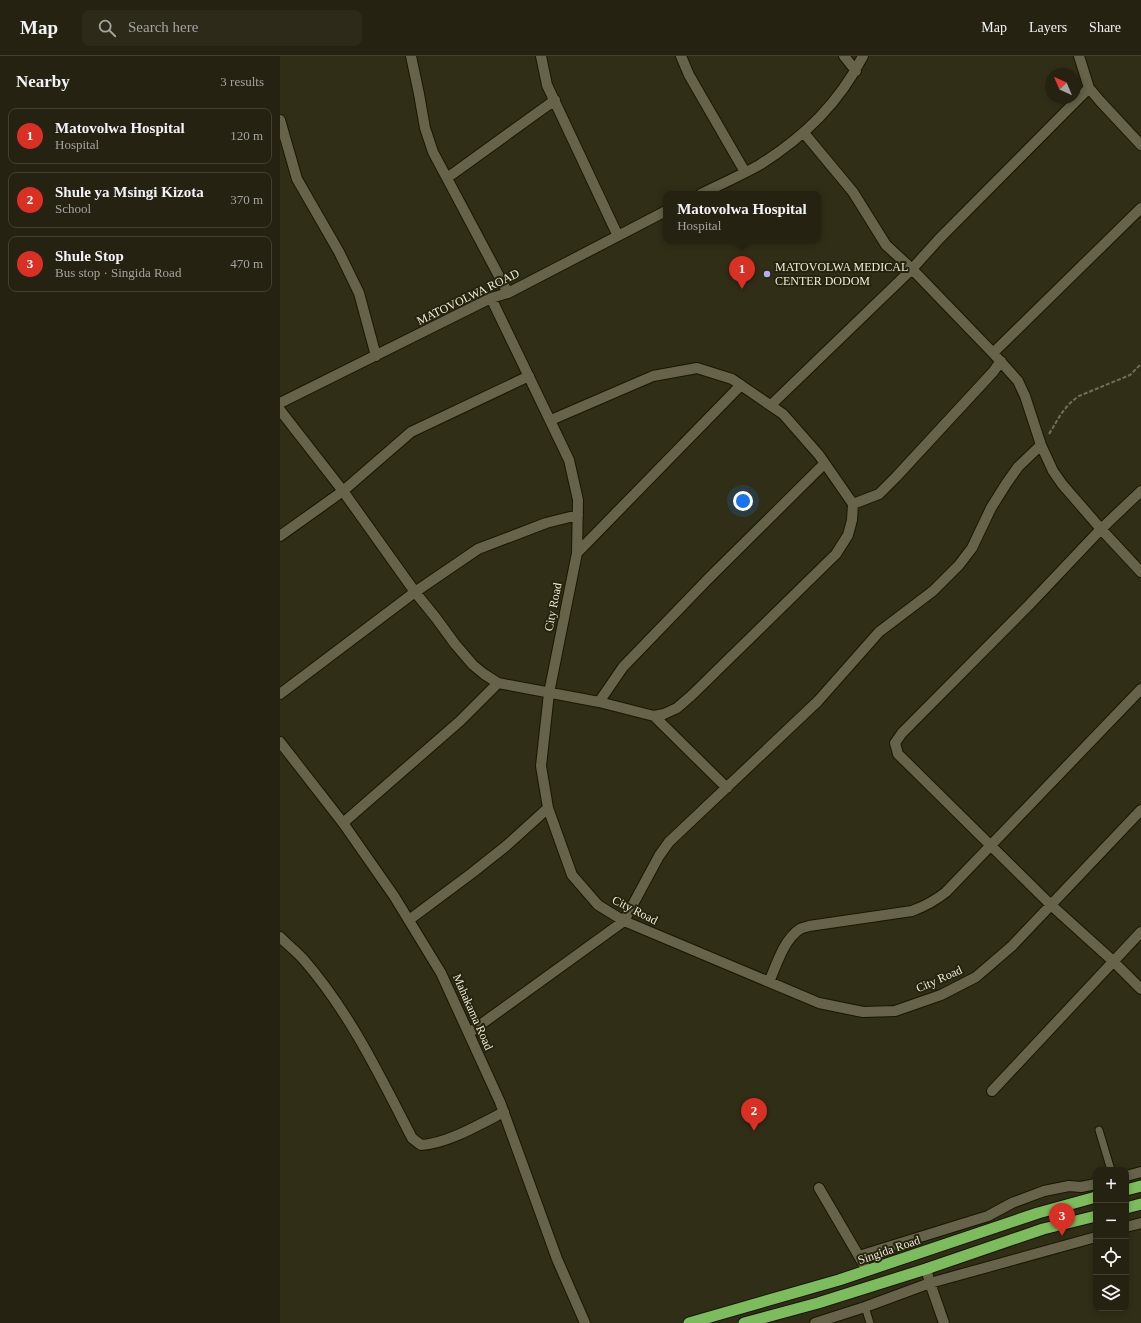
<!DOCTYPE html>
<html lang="en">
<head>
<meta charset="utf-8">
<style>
	body { margin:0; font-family:"Times New Roman",serif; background:#2d2a1a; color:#f1f3f6 }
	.controls { position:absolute; right:12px; bottom:12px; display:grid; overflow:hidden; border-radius:8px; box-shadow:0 2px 6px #0003 }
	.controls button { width:36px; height:36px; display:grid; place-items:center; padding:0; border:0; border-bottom:1px solid #423f31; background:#252211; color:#f1f3f6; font:20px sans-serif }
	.compass { position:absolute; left:765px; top:12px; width:36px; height:36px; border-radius:50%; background:#252211; box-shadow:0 2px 6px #0003; rotate:316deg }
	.you { position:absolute; left:463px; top:445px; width:14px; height:14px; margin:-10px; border:3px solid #fff; border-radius:50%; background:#1a73e8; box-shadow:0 0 0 6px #1a73e833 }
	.badge { display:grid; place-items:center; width:26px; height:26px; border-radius:50%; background:#d93025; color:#fff; font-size:13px; font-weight:700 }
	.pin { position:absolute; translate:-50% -33px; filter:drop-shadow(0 1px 2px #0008) }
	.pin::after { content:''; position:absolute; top:21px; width:14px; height:12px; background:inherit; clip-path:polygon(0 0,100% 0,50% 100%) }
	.popup { position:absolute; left:383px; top:135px; width:158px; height:52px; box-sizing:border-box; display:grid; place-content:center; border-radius:8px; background:#252211; filter:drop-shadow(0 1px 3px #0005); font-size:13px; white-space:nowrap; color:#a3a49f }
	.popup b { font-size:15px; color:#f1f3f6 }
	.popup::after { content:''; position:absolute; left:50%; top:100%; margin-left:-8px; border:8px solid transparent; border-top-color:#252211 }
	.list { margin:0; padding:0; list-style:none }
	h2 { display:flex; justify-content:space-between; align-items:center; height:52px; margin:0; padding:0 16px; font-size:17px }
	h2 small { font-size:13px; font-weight:400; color:#a3a49f }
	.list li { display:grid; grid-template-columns:26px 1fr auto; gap:12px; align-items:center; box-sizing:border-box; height:56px; margin:0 8px 8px; padding:0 8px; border:1px solid #423f31; border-radius:8px }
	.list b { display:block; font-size:15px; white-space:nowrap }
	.list p { margin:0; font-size:13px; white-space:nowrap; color:#a3a49f }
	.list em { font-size:13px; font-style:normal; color:#a3a49f }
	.icon { flex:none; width:22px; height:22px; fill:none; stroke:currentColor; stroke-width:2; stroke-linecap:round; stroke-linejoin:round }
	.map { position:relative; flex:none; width:861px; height:1267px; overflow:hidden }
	header { display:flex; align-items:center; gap:24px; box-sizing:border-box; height:56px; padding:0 20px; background:#252211; border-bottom:1px solid #423f31 }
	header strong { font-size:19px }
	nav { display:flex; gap:22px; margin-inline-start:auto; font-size:14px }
	.search { width:280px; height:36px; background:#2d2a1a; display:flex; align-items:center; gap:10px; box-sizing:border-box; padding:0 14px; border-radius:8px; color:#a3a49f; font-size:15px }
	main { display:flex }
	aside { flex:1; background:#252211 }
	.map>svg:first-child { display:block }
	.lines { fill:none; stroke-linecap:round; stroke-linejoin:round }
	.service-casing { stroke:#191602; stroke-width:9 }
	.minor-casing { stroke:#191602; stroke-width:12 }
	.tertiary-casing { stroke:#191602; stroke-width:12 }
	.trunk-casing { stroke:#191602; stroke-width:13 }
	.path { stroke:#716f5b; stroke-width:2; stroke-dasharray:4 2; stroke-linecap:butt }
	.service { stroke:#66634a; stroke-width:7 }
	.minor { stroke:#66634a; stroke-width:10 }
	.tertiary { stroke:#66634a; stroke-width:10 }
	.trunk { stroke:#7dbc5e; stroke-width:11 }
	.poi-dot { fill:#b5acf8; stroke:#27240d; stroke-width:1.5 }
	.labels { text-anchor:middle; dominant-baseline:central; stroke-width:4; stroke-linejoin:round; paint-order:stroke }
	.poi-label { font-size:12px; fill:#edecdd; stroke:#27240d; text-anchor:start }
	.street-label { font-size:12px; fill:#edecdd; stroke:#27240d }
</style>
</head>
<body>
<header>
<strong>Map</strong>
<div class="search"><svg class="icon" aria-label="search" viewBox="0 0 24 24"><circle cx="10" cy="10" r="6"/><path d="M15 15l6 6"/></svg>Search here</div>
<nav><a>Map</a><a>Layers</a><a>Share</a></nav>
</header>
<main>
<aside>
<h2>Nearby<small>3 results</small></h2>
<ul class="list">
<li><span class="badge">1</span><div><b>Matovolwa Hospital</b><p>Hospital</p></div><em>120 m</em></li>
<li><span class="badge">2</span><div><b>Shule ya Msingi Kizota</b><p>School</p></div><em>370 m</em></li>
<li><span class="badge">3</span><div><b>Shule Stop</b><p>Bus stop · Singida Road</p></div><em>470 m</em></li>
</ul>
</aside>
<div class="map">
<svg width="861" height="1267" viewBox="0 0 861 1267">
	<rect width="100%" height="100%" fill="#312e17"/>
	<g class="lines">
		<defs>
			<path id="service" d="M819,1074L831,1114
				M585,1251L590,1267"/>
			<path id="minor" d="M131,0L139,38L145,72L153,96L228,237
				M261,0L267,29L338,180
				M401,0L409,19L465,116
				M564,0L576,15
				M799,0L809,32L820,45L861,89
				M0,64L17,123L59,196L79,237L96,300
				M524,77L573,136L606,189L632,213L713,297L738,325L745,340L761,389L773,415L782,428L821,473L861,516
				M167,122L275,44
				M421,138C441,128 462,119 481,108C525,80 559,47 583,0
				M211,242L289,404L298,444L297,497L269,637L261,710L268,752L292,819L318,849L344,865L539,947L583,956L615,955L661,939L696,921L732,890L861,754
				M713,297L861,152
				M0,347L211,242L228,237L386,155
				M491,349L632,213L659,183L809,32
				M0,354L63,435L135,536L156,562L175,588L193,609L204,618L218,627L319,646L374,660L384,658L397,652L412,639L556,498L568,479L572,464L573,448L539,399L503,358L452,323L417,312L373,320L271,364
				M861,435L821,473L749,549L622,677L615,687L618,698L771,849L833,905L861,933
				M573,448L599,438L616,421L713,316L721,305
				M0,480L63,435L131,376L249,320
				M297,497L461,329
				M0,638L135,536L198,493L266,467L298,459
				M319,646L343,611L429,522L544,408
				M374,660L447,732
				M63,767L180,665L218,627
				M129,864L192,817L226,790L268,752
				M0,881C8,889 17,896 24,904C70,957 100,1020 132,1082L141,1089C167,1088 200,1068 224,1056
				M489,926C496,910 504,883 520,873C522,872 526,871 529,870L632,855C645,850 655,845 666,836L861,633
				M189,977L344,865L379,800L389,786L538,645L599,576L653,535L679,509L692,492L711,452L726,428L738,411L761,389
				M712,1035L861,876
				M846,1120L861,1116
				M539,1132L587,1214
				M846,1171L861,1167
				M579,1200L708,1160L732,1147L764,1135L789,1130L801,1131L816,1128
				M646,1213L650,1227L664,1267
				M535,1267L585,1251L650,1227L816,1181"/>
			<path id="tertiary" d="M0,686L63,767L114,840L161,917L220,1046L277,1203L305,1267"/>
			<path id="trunk" d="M846,1134L861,1130
				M846,1152L861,1148
				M409,1267L559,1224L758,1157L816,1141
				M464,1267L538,1247L646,1213L763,1173L816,1160"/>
		</defs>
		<use href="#service" class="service-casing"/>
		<use href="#minor" class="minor-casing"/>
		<use href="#tertiary" class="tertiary-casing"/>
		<use href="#trunk" class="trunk-casing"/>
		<path class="path" d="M769,378C779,362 783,351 799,340L850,319L861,308"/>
		<use href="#service" class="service"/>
		<use href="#minor" class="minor"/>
		<use href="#tertiary" class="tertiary"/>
		<use href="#trunk" class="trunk"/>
	</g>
	<circle class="poi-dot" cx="487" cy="218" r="4"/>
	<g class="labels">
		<g class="poi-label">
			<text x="495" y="211">MATOVOLWA MEDICAL<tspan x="495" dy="14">CENTER DODOM</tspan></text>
		</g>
		<g class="street-label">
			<text transform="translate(188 241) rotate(-26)">MATOVOLWA ROAD</text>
			<text transform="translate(273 551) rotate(-79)">City Road</text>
			<text transform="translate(355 854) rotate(27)">City Road</text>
			<text transform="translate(659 923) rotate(-24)">City Road</text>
			<text transform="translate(193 956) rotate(66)">Mahakama Road</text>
			<text transform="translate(609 1194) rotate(-19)">Singida Road</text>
		</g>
	</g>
</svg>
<div class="controls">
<button>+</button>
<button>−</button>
<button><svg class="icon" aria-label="locate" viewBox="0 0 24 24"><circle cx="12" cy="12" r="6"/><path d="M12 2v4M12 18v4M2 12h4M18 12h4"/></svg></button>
<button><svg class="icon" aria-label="layers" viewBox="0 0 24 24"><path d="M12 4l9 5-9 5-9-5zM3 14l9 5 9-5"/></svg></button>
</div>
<svg class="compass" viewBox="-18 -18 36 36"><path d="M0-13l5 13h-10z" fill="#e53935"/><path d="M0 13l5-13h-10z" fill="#a3a49f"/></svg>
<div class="you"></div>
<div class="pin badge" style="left:462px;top:233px">1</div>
<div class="popup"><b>Matovolwa Hospital</b>Hospital</div>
<div class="pin badge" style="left:474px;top:1075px">2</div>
<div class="pin badge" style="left:782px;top:1180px">3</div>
</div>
</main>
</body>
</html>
